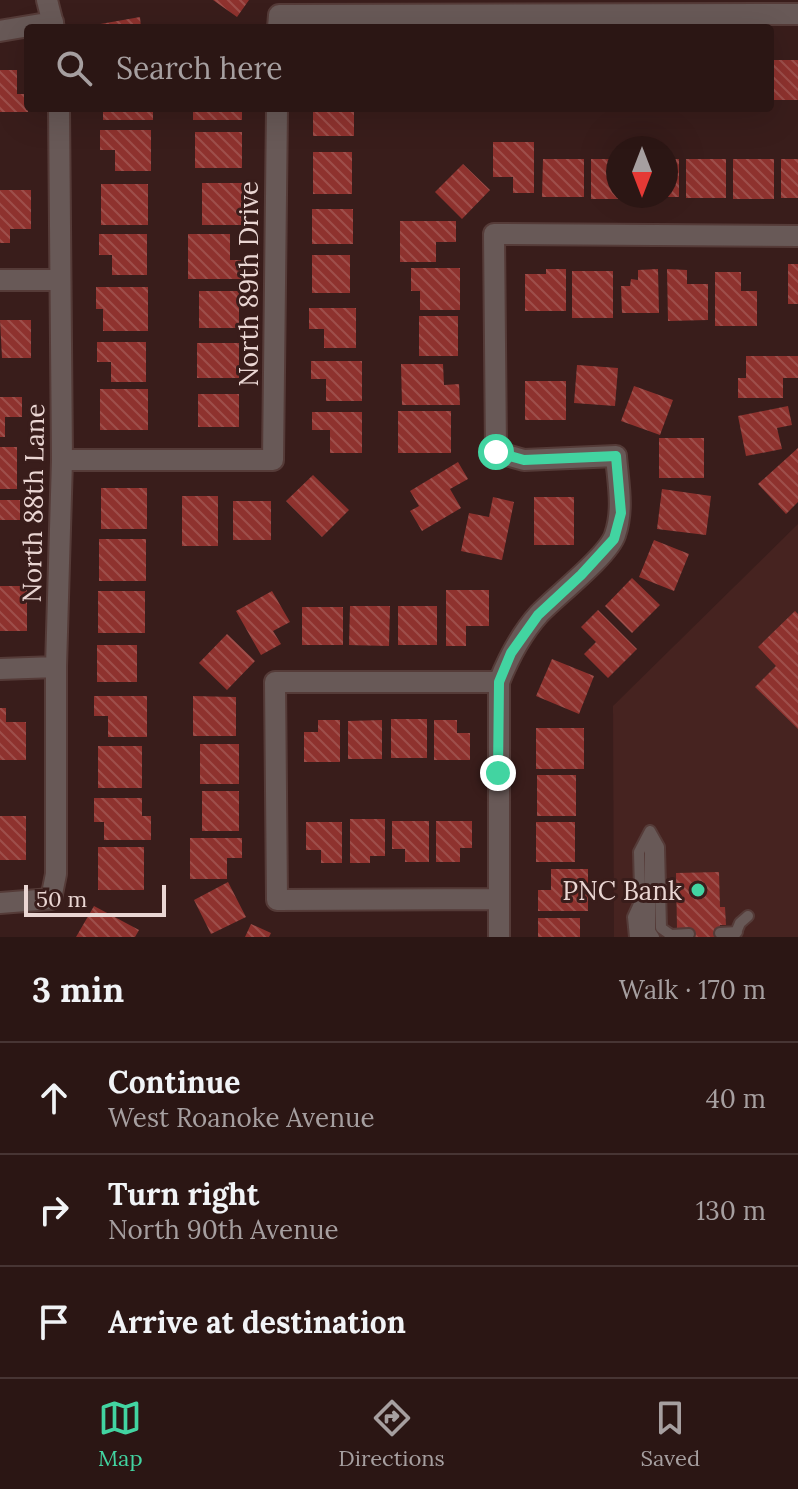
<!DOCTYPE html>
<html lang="en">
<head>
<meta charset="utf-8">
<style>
	body { margin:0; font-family:Lora,serif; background:#372322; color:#f1f3f6 }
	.compass { position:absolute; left:606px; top:136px; width:72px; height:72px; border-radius:50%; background:#2b1614; box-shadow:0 8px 32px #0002; rotate:180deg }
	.scale { position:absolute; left:24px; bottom:20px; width:142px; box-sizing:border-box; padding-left:8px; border:4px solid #ead6d3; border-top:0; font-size:22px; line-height:28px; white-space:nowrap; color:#ead6d3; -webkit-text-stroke:6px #391d1b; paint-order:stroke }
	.stop { position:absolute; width:24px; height:24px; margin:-18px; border:6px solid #42d4a1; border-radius:50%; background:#fff }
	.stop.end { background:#42d4a1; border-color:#fff; box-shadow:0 2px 8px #0008 }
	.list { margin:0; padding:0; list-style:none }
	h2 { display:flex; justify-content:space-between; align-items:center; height:104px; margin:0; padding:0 32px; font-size:34px }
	h2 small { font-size:26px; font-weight:400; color:#a69fa0 }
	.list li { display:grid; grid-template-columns:52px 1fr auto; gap:24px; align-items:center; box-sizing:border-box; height:112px; padding:0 32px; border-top:2px solid #473534 }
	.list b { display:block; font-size:30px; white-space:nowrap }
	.list p { margin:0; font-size:26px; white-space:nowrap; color:#a69fa0 }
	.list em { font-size:26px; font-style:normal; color:#a69fa0 }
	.icon { flex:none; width:44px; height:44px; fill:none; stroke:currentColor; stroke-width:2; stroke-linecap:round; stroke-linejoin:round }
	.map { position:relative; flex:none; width:798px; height:937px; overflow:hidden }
	.search { position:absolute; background:#2b1614; box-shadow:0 8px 32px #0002; left:24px; right:24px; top:24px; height:88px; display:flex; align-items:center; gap:20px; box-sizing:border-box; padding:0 28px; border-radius:8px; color:#a69fa0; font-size:30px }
	.sheet { height:440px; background:#2b1614 }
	nav { display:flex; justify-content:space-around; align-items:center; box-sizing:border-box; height:112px; border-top:2px solid #473534; background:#2b1614; font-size:22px; color:#a69fa0 }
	nav a { display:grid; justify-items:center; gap:4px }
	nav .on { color:#42d4a1 }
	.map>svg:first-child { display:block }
	.built { fill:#462320 }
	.building { fill:url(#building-back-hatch) }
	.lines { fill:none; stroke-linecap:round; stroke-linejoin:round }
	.lane-casing { stroke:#553b38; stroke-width:14 }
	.street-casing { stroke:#553b38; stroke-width:24 }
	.lane { stroke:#685957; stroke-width:10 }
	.street { stroke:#685957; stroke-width:20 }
	.route { stroke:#42d4a1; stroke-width:10 }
	.poi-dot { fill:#42d4a1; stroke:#391d1b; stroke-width:3 }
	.labels { text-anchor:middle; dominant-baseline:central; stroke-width:6; stroke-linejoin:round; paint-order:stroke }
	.street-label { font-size:26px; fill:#ead6d3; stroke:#391d1b }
	.poi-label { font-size:26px; fill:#ead6d3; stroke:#391d1b; text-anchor:end }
</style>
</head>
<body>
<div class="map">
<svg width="798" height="937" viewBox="0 0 798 937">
	<defs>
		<pattern id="building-back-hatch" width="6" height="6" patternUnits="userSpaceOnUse" patternTransform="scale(2)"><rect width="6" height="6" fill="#8e322e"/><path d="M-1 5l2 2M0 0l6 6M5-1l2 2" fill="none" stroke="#9e4f4b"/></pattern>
	</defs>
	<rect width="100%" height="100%" fill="#391d1b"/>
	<path class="built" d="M798,524V937H614L613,706Z"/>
	<path class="building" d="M213,0H249L237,17Z
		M140,17L141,28H89V26Z
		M774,60H798V100H774Z
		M0,70H17V94H28V112H0Z
		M103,108H153V120H103Z
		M193,108H242V120H193Z
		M313,108H354V136H313Z
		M100,130H151V171H115V150H100Z
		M195,132H242V168H195Z
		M493,142H534V193H513V177H493Z
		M313,152H352V194H313Z
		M543,159H584V197H542Z
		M591,159H618V199H591Z
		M666,159H679V197H666Z
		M686,159H726V198H686Z
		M733,159H774V199H733Z
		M781,159H798V198H781Z
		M463,164L490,190L462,219L435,192Z
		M202,183H242V225H202Z
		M101,184H148V225H101Z
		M0,190H31V229H10V243H0Z
		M312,209H353V244H312Z
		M400,221H456V242H436V262H400Z
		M99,234H147V275H112V255H99Z
		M188,234H230V260H242V279H188Z
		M312,255H350V293H312Z
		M788,264H798V304H788Z
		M411,268H460V310H420V291H411Z
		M546,269H566V311H525V274H546Z
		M658,269L659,313H622L621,286H630L631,279L638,280V270Z
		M667,269L687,270V284H708V320L668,321Z
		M572,271H613V318H572Z
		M715,272H741V291H757V326H715Z
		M96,287H148V331H103V309H96Z
		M199,291H239V328H199Z
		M309,308H356V348H324V329H309Z
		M419,316H458V356H419Z
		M0,320H31V358H2Z
		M97,342H146V382H111V362H97Z
		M197,343H239V378H197Z
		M746,356H798V378H783V398H738V378H746Z
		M311,361H362V401H326V379H311Z
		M401,364H443L444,385L459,384L460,405H402Z
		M577,365L618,368L615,406L574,403Z
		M525,381H566V420H525Z
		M634,386L673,400L660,435L621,421Z
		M100,389H148V430H100Z
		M198,394H239V427H198Z
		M0,397H22V417H5V437H0Z
		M788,406L792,425L777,428L782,449L746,456L738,416Z
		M398,411H451V453H398Z
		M312,412H362V453H330V430H312Z
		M659,438H704V478H659Z
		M0,447H17V489H0Z
		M798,448V502L786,514L758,484Z
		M458,462L468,479L450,489L461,508L422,531L410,511L419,506L410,491Z
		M313,475L349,510L322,537L286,501Z
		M101,488H147V529H101Z
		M662,489L711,496L706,535L657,529Z
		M182,496H218V546H182Z
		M493,497L514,502L502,560L461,551L469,513L489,517Z
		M534,497H574V545H534Z
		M0,500H20V520H0Z
		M233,501H271V540H233Z
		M99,539H146V581H99Z
		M654,540L689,554L674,591L639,577Z
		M632,578L660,605L632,633L605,606Z
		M0,586H27V631H0Z
		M446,590H489V626H466V646H446Z
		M98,591H145V633H98Z
		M272,591L290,622L273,631L281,644L261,655L236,611Z
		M350,606H390L389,646L349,645Z
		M398,606H437V645H398Z
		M302,607H343V645H302Z
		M598,610L637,649L608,678L584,654L596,642L581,627Z
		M795,611L798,614V729L755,687L776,666L758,647Z
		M227,634L255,661L227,690L199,663Z
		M97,645H137V682H97Z
		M552,659L594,676L579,714L536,696Z
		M94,696H147V737H108V716H94Z
		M193,696L236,697V736H193Z
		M0,708H6V722H26V760H0Z
		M391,719H427V758H391Z
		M318,720H340V762H304V732H318Z
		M382,720V759H348V721Z
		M434,720H457V733H470V760H434Z
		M536,728H584V769H536Z
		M200,744H239V784H200Z
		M98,746H142V788H98Z
		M537,775H576V816H537Z
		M202,791H239V831H202Z
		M94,798H142V816H151V840H104V822H94Z
		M0,816H26V860H0Z
		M350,819H385V856H370V863H350Z
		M392,821H429V862H405V849H392Z
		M436,821H472V848H460V862H436Z
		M306,822H342V863H321V850H306Z
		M536,822H575V862H536Z
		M190,838H242V858H227V879H190Z
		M98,847H144V890H98Z
		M551,869H588V911H538V890H551Z
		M719,872L720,907H725L726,925H720V937H689V929H677L676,873Z
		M228,882L246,917L211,934L194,900Z
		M94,906L139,930L135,937H76Z
		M538,918H580V937H538Z
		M251,924L271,933L269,937H245Z"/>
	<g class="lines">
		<defs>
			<path id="lane" d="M650,831L659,847L661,928L671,935L689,934
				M650,833V931L654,937
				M720,933L737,932
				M635,937L633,917L639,904
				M643,937L641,927L639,852L650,831
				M734,937L740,923L748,916"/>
			<path id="street" d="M47,0L54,28
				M278,28L279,15L798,14
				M0,31L53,22
				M0,280H59
				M62,460H273L277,108
				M0,669L56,667
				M499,682H275L277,900L499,899
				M0,903L51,899L56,874V667L62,460L59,108
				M499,937V682C509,657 521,634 539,614C556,596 608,556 615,535C624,509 618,482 616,456L524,460L496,452L494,234L798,236"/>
		</defs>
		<use href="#lane" class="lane-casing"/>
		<use href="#street" class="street-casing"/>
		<use href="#lane" class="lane"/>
		<use href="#street" class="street"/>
	</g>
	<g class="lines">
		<path class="route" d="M496,452L524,460L616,456L621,513L614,539L581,575L538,615L511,653L499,682L498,773"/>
	</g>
	<circle class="poi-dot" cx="698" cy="890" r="8"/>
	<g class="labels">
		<g class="street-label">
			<text transform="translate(248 284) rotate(-90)">North 89th Drive</text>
			<text transform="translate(33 503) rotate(-89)">North 88th Lane</text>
		</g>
		<g class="poi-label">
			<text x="682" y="890">PNC Bank</text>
		</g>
	</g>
</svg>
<svg class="compass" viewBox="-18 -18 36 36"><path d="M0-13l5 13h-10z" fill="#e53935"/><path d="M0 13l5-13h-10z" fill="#a69fa0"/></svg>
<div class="scale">50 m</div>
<div class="stop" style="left:496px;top:452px"></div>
<div class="stop end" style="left:498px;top:773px"></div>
<div class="search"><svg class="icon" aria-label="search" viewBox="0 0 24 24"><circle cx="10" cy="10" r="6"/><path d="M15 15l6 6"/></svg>Search here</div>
</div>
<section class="sheet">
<h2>3 min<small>Walk · 170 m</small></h2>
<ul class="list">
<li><svg class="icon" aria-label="ahead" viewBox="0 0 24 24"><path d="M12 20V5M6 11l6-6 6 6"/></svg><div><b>Continue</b><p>West Roanoke Avenue</p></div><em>40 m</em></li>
<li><svg class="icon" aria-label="right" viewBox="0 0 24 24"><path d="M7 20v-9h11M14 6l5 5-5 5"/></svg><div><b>Turn right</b><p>North 90th Avenue</p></div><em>130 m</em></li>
<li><svg class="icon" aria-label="arrive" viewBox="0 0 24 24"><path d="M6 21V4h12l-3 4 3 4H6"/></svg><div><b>Arrive at destination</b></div></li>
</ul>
</section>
<nav>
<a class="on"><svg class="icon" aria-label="map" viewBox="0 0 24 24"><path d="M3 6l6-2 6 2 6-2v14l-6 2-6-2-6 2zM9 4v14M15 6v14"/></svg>Map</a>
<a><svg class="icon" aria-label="directions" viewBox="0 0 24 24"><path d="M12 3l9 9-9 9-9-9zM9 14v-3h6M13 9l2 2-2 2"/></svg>Directions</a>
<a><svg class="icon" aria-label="saved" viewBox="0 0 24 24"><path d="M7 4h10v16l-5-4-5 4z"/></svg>Saved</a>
</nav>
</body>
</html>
